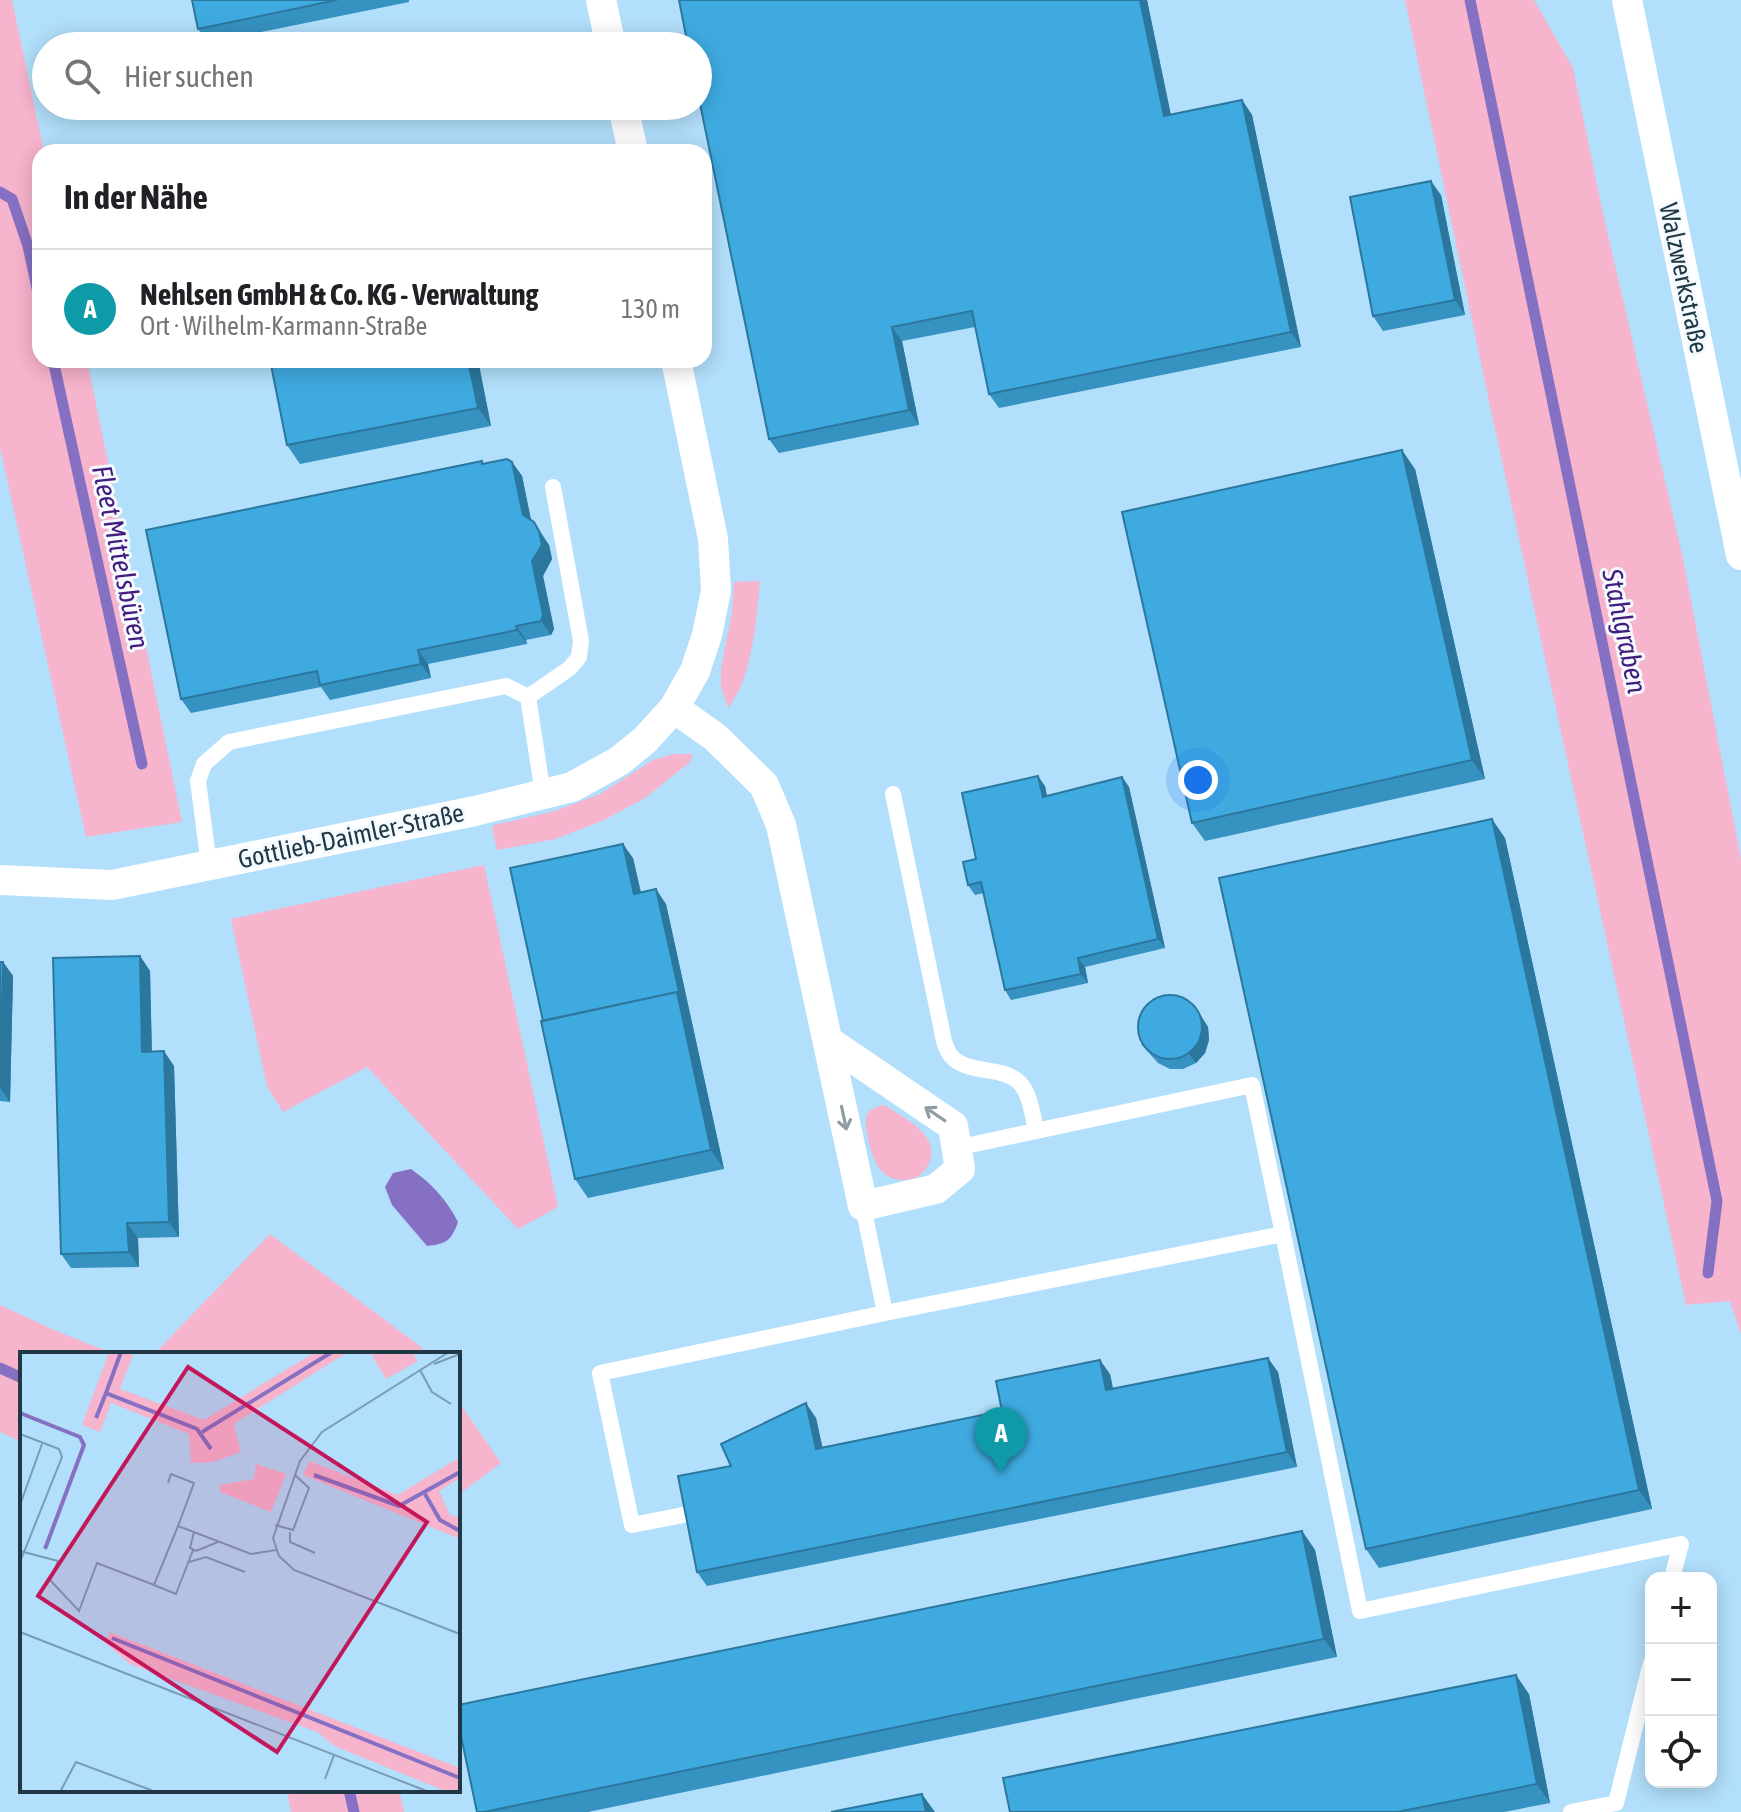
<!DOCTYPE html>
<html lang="de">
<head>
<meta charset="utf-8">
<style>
	body { margin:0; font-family:"Asap Condensed",sans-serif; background:#f6f6f6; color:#202124 }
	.controls { position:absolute; right:24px; bottom:24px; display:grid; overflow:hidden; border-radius:16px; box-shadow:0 4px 20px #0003 }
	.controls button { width:72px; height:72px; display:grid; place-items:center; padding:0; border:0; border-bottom:2px solid #e0e0e0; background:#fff; color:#202124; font:40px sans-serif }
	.you { position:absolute; left:1198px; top:780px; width:28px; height:28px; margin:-20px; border:6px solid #fff; border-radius:50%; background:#1a73e8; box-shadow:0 0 0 12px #1a73e833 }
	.badge { display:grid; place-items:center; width:52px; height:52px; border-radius:50%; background:#ea580c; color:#fff; font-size:26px; font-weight:700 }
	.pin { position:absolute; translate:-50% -66px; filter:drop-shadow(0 2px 4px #0008) }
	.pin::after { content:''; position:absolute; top:42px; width:28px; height:24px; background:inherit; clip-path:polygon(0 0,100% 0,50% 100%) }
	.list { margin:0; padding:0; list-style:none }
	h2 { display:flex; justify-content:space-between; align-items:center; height:104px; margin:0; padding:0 32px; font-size:34px }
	h2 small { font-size:26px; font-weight:400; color:#757577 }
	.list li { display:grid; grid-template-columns:52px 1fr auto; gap:24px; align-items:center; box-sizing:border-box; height:120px; padding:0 32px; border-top:2px solid #e0e0e0 }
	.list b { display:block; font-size:30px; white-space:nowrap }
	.list p { margin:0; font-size:26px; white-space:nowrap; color:#757577 }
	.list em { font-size:26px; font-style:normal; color:#757577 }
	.icon { flex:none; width:44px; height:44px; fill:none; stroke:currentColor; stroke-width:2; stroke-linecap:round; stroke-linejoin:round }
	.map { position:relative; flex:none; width:1741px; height:1812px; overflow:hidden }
	.search { position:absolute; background:#fff; box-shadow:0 4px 20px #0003; left:32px; top:32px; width:680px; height:88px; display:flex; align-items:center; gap:20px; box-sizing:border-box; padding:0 28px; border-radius:44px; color:#757577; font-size:30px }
	.panel { position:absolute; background:#fff; box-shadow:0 4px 20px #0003; left:32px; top:144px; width:680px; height:224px; border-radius:24px }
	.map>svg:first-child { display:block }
	.green { fill:#f7b4cd }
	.water { fill:#8670c3 }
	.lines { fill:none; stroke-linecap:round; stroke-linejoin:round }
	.stream { stroke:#8670c3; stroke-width:11 }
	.lane { stroke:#fff; stroke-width:16 }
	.street { stroke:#fff; stroke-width:30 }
	.wall { fill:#3692c1 }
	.shaded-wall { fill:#2c779d }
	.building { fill:#3faae0; stroke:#2c779d; stroke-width:2 }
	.oneway { stroke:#909ca3 }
	.labels { text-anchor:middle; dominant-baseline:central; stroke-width:6; stroke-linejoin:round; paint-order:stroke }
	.street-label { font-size:26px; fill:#213947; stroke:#f4fafe }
	.water-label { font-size:28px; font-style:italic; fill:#431c7f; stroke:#f4fafe }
	.inset-river { fill:none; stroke:#8670c3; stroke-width:4 }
	.inset-road { fill:none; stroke:#789db3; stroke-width:2 }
	.view { fill:#c2185b; fill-opacity:0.15; stroke:#c2185b; stroke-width:4 }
	.inset-edge { fill:none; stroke:#213947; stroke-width:4 }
</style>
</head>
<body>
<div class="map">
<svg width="1741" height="1812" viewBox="0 0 1741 1812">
	<rect width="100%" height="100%" fill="#b2dffb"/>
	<path class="green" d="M0,0H12L44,152H40V360H87L182,822L86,837L0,448Z
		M1405,0H1534L1573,68L1602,209L1682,554L1741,859V1334L1730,1301L1686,1305L1490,406Z
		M760,581C757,618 752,679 728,708L721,687V669L732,612L734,582Z
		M674,754H693L690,762L645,798L604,820L555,839L497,850L492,828L494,825L555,811L600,794L653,760Z
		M484,865L558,1207L518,1229L367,1067L283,1112L267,1086L231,919Z
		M883,1105L888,1107C908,1121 944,1137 927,1167C922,1176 911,1181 900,1180C892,1179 884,1175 879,1168C873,1160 862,1124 867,1115C871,1108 876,1107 883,1105Z
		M270,1234L421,1347L426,1354H154Z
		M0,1305L54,1330L114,1354H22V1442L0,1432Z
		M458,1401L501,1463L458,1495Z
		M287,1790H399L404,1812H291Z"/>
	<path class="water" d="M411,1169C431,1183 447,1200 458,1222C451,1241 446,1244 427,1246L392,1205L385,1187L393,1173Z"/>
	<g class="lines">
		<path class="stream" d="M1470,0L1717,1201L1708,1273
			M0,192L12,199L28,246L40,302
			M53,360L142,764
			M0,1368L22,1378
			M349,1790L354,1812"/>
		<path class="lane" d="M528,697L570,668L579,657L581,641L553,487
			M893,794L944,1041C946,1047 948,1054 953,1058C972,1076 1007,1064 1023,1087C1031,1099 1033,1117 1036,1131
			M209,865L198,781L204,764L229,742L506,686L528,697L543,794
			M956,1148L1252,1085L1283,1234
			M863,1206L885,1313L1283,1234L1360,1611L1681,1544L1672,1578
			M688,1514L632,1525L600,1373L885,1313
			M1571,1812L1616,1803L1651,1663"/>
		<path class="street" d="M601,0L611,46
			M1627,0L1741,555
			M623,106L633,152
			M674,708L715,737L764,785L781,825L863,1206L936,1189L960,1169L953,1126L828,1041
			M0,880L112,885L475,811L572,787L619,761L645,740L674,708L695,671L707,635L716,591L713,539L676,360"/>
	</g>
	<path class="wall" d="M192,0H409V2L208,43L198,29Z
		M679,0H1147L1171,115L1242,100L1252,115L1301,347L999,408L989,394L975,327L902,341L919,425L779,453L769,439Z
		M1441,195L1465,315L1383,331L1373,316Z
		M270,360H478L491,426L300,464L287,445Z
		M512,462L522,476L531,521L549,545L552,559L543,576L554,629L551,635L526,640L527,644L428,664L431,678L330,700L321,687L191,713L181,699Z
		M1415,469L1485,779L1205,841L1192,823Z
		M1122,777L1129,787L1165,948L1085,967L1088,983L1011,1000L1005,990L984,893L975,895L968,885L1045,786L1047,796Z
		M1505,838L1652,1509L1379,1568L1366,1549Z
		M633,858L641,892L666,904L724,1169L588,1198L575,1179L543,1021Z
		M140,956L150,971L152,1052L174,1066L179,1237L138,1238L139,1267L71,1268L61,1254Z
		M0,962H3L13,976L10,1102L0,1101Z
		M1194,1005L1208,1027L1209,1040L1205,1053L1196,1063L1183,1069H1170L1158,1063L1141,1044Z
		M1278,1372L1297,1467L707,1586L697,1572L731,1466L816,1418L822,1447L1002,1411L1110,1374L1113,1389Z
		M1302,1531L1315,1550L1337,1657L588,1812H477Z
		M1529,1694L1550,1803L1504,1812H1010Z"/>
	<path class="shaded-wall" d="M1140,0H1147L1174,131L1164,116Z
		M1242,100L1252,115L1301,347L1291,332Z
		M1431,181L1441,195L1465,315L1455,300Z
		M892,327L902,341L919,425L909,410Z
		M468,360H478L491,426L478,408Z
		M1402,450L1415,469L1485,779L1472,760Z
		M512,462L522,476L533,529L523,515Z
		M534,522L549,545L552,559L543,576L554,629L551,635L541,621L532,561Z
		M516,626L526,640L527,644L517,630Z
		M418,650L428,664L431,678L421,664Z
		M1038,776L1045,786L1049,807L1043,797Z
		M1122,777L1129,787L1165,948L1158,939Z
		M1492,819L1505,838L1652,1509L1639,1490Z
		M623,844L633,858L644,908L634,894Z
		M656,889L666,904L724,1169L711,1150L677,992Z
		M140,956L150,971L152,1066L142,1052Z
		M1078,958L1085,967L1088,983L1081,974Z
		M3,962L13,976L10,1102L0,1087Z
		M1194,1005L1208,1027L1209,1040L1205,1053L1196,1063L1189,1054Z
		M164,1051L174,1066L179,1237L169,1222Z
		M127,1223L138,1238L139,1267L129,1252Z
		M1268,1358L1278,1372L1297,1467L1287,1452Z
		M1100,1360L1110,1374L1116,1404L1106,1390Z
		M806,1403L816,1418L826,1463L816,1449Z
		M1302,1531L1315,1550L1337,1657L1324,1639Z
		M1516,1675L1529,1694L1550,1803L1537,1784Z
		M922,1794L935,1812H926Z"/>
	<path class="building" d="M192,0H337L198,29Z
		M679,0H1140L1164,116L1242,100L1291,332L989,394L972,311L892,327L909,410L769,439L698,94V46H688Z
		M1431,181L1455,300L1373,316L1350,197Z
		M270,360H468L478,408L287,445Z
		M1402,450L1472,760L1192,823L1122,512Z
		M507,459L512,462L523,515L534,522L539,531L542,545L532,561L543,615L541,621L516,626L517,630L418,650L421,664L320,685L317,671L181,699L146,530L482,461V464Z
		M1038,776L1043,797L1122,777L1158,939L1078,958L1081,974L1005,990L981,882L968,885L963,862L976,859L962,793Z
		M1492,819L1639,1490L1366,1549L1219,878Z
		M623,844L634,894L656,889L680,996L677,992L543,1021L510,868Z
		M140,956L142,1052L164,1051L169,1222L127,1223L129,1252L61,1254L53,958Z
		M0,962H3L0,1087Z
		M677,992L711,1150L575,1179L541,1021Z
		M1138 1027a32 32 0 1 1 64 0a32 32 0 1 1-64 0Z
		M1268,1358L1287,1452L697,1572L678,1476L731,1466L721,1444L806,1403L816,1449L1002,1411L996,1381L1100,1360L1106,1390Z
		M1302,1531L1324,1639L484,1812H477L458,1722V1705Z
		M1516,1675L1537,1784L1397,1812H1010L1003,1778Z
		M922,1794L926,1812H831Z"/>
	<defs><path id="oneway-shaft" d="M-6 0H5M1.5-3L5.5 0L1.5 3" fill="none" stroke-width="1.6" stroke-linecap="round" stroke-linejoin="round" transform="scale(2)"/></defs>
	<g class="oneway">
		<use href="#oneway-shaft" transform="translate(935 1114) rotate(-146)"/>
		<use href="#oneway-shaft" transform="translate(844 1118) rotate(78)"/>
	</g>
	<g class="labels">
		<g class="street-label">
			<text transform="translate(1684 278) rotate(78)">Walzwerkstraße</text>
			<text transform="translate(351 836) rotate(-12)">Gottlieb-Daimler-Straße</text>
		</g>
		<g class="water-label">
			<text transform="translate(121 557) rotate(78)">Fleet Mittelsbüren</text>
			<text transform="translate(1625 631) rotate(78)">Stahlgraben</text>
		</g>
	</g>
	<g transform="translate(20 1352)">
		<rect width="440" height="440" fill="#b2dffb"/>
		<path d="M89,0H114L100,37L184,68L295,0H328L214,72L221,100L193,110L171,111L169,82L91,51L80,80L62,73ZM350,0H392L398,9L366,27ZM440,105V126L419,139L430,163L440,166V187L283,123L289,109L378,143ZM236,112L266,122L251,160L200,140V133L234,127ZM90,280L440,416V440H428L314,394L297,380L110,312L77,284L87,287Z" fill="#f7b4cd"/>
		<path class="inset-river" d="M101,0L86,41L177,77L191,97M0,61L60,85L64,93L25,197M76,66L86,41M182,80L312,0M294,123L379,154L440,120M405,142L420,168L440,179M92,286L440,426"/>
		<path class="inset-road" d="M429,0L302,80L280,109L253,186L259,204L274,218L440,282M414,12L440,2M400,18L412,40L431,52M0,82L39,97L42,105L0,210M148,131L151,122L174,131L158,174M0,153L22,92M255,173L273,178L289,136L275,123M270,180V190L295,201M198,190L176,199L170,196L174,180L231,202L256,198M0,199L38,209L30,228L59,259L77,211L134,233L158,174L174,180M169,210L186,205L225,220M134,233L156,242L173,198M0,280L409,440M305,427L314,403M40,440L56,410L136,440"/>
		<path class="view" d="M168,15L407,170L257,400L18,244Z"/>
		<rect width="440" height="440" class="inset-edge"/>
	</g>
</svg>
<div class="controls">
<button>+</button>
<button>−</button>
<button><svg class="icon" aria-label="locate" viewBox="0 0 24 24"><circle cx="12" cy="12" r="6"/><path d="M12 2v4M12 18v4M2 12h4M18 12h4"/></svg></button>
</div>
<div class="you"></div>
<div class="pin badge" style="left:1001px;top:1473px;background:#0f9aa8">A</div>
<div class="search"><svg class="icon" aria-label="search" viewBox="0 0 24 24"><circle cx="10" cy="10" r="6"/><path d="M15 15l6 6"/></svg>Hier suchen</div>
<section class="panel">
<h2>In der Nähe<small></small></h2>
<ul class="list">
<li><span class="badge" style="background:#0f9aa8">A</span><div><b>Nehlsen GmbH &amp; Co. KG - Verwaltung</b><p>Ort · Wilhelm-Karmann-Straße</p></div><em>130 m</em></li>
</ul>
</section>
</div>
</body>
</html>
